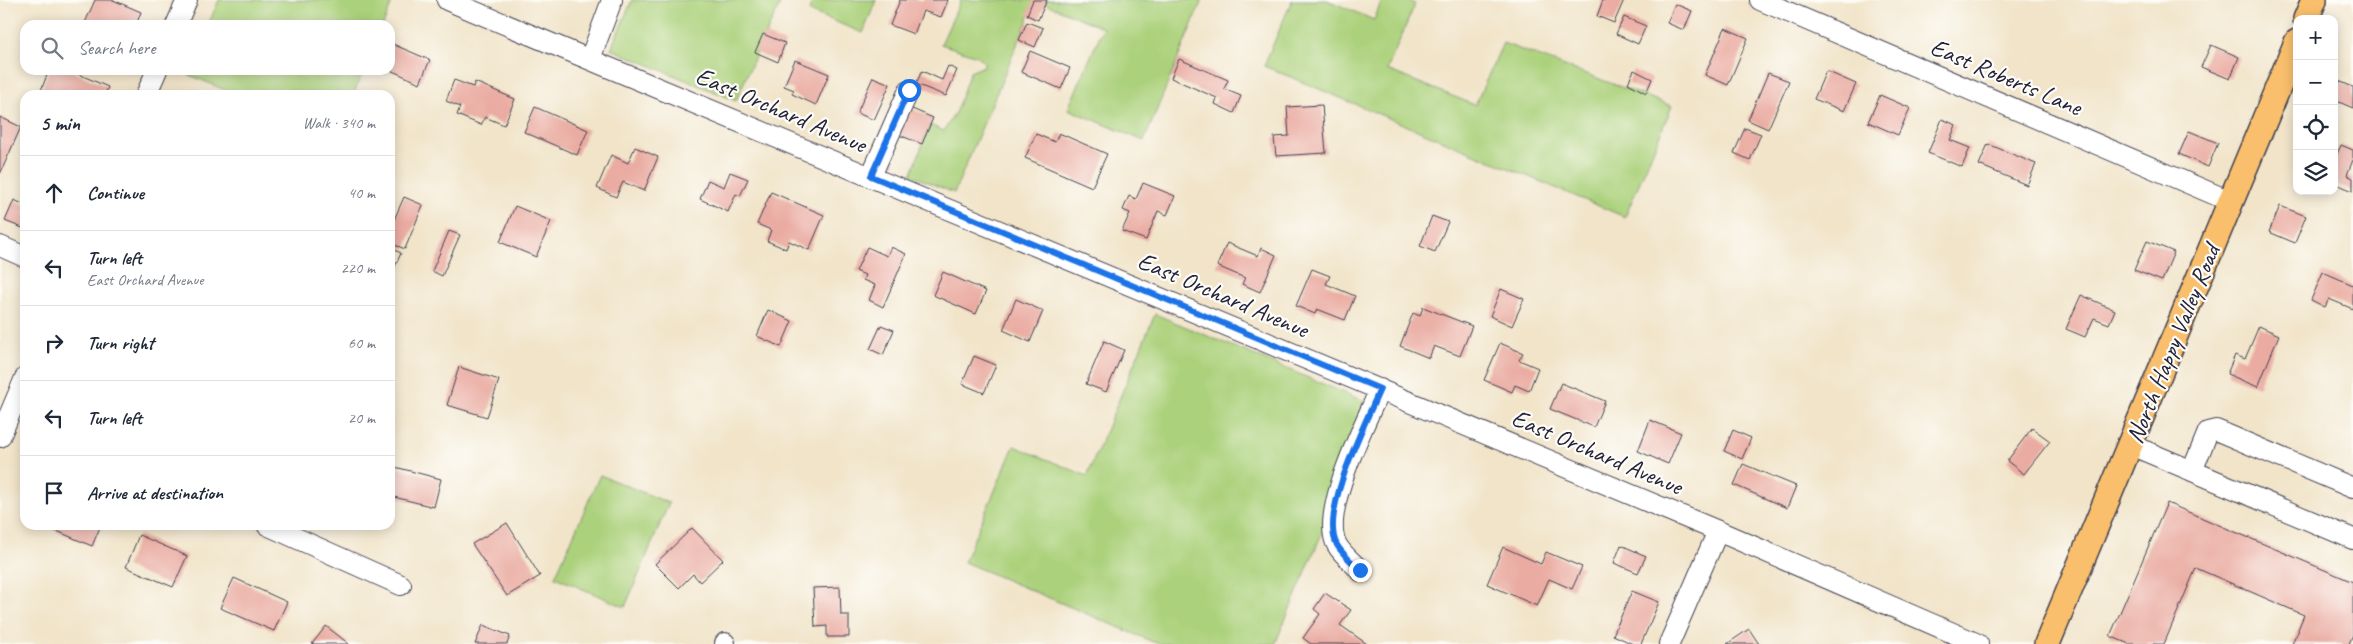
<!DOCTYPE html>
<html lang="en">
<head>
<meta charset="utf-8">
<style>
	body { margin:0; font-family:Caveat,sans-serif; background:#f2f2f3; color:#1f2937 }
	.controls { position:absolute; right:15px; top:15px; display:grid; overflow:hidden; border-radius:10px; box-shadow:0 2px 12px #0003 }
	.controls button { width:45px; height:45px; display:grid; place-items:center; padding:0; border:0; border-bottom:1px solid #e0e1e3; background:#fff; color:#1f2937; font:25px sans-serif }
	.stop { position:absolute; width:15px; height:15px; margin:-11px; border:4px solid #1a73e8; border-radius:50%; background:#fff }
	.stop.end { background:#1a73e8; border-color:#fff; box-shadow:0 1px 5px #0008 }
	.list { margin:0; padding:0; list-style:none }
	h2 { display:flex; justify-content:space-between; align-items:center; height:65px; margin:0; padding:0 20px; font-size:21px }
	h2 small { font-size:16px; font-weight:400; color:#747a83 }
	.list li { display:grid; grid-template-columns:32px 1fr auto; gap:15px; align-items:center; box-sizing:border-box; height:75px; padding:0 20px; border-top:1px solid #e0e1e3 }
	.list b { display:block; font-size:19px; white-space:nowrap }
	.list p { margin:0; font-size:16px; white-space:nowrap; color:#747a83 }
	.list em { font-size:16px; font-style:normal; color:#747a83 }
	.icon { flex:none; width:28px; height:28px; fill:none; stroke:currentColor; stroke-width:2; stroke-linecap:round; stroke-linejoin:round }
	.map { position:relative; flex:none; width:2353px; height:644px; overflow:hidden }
	.search { position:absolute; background:#fff; box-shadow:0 2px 12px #0003; left:20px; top:20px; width:375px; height:55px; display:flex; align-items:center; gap:12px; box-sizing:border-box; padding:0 18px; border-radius:15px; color:#747a83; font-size:19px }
	.panel { position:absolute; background:#fff; box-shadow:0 2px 12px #0003; left:20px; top:90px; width:375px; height:440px; border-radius:15px }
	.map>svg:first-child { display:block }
	.green { fill:#acd17b; stroke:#677a5b }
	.building { fill:#eaaca2 }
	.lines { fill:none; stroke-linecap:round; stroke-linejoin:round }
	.minor-casing { stroke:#413f50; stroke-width:22 }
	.major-casing { stroke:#413f50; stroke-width:28 }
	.minor { stroke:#fff; stroke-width:20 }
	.major { stroke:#f9bf6c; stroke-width:25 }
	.route { stroke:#1a73e8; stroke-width:6 }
	.labels { text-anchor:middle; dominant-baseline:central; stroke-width:4.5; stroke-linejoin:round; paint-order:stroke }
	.street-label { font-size:25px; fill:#22223b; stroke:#fdfcf7 }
</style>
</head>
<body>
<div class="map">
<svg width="2353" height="644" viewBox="0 0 2353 644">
	<rect width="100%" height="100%" fill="#fdfcf7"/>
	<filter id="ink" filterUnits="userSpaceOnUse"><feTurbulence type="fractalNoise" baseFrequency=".02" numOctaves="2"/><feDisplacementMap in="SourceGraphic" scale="10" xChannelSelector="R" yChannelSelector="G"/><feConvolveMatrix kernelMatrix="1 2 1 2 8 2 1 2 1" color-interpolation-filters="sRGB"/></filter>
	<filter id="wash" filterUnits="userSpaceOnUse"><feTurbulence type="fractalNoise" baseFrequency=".0096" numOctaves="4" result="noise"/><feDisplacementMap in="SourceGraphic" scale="20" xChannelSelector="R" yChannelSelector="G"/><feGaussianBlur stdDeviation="1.12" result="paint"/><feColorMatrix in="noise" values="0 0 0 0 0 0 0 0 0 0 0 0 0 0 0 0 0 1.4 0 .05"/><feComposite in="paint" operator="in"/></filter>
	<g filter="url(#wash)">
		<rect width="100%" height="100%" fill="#f1e4c9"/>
		<path class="green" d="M219,0H393L383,25H208Z
			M632,0H782L757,52L736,101L611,49Z
			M813,0H876L863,33L809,11Z
			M961,0H1202L1144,141L1068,109L1103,28L1036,0L954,193L911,175L930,125L944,131L956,111L970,72L984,66V62L977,56L941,44Z
			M1292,0H1327L1374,20L1382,0H1405L1415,4L1387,70L1475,105L1503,43L1672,106L1625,217L1264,66Z
			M188,70H364L353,95H237L187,74Z
			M1155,314L1376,406L1275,644H1158L964,562L1014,446L1087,476Z
			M600,475L669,503L625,607L555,577Z"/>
		<g id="blocks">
			<path class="building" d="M95,0H113L141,12L136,25H84Z
				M900,0H948L941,17L923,11L914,34L890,25Z
				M1033,0H1047L1038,20L1027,15Z
				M1603,0H1624L1614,23L1597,16Z
				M1675,4L1692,11L1684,30L1667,23Z
				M1624,17L1646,26L1638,44L1616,34Z
				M1027,22L1043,28L1035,47L1019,40Z
				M1725,28L1748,38L1728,85L1705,75Z
				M763,34L785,43L778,62L755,52Z
				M390,43L430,60L420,83L390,70Z
				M2211,45L2239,57L2230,79L2201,67Z
				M1030,51L1070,68L1061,89L1021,72Z
				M1179,59L1228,80L1224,89L1241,96L1234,113L1215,104L1217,98L1171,78Z
				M795,60L829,74L816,105L792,94L794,90L784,86Z
				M948,66L957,70L946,96L916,84L922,71L942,80Z
				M49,70H69L108,87L105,95H45L40,93Z
				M1634,70L1652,79L1646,93L1628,83Z
				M1826,71L1856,84L1844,111L1814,99Z
				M1768,73L1789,81L1768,129L1748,120Z
				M873,77L890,84L874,120L857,113Z
				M2334,79L2353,87V108L2334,100Z
				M454,80L473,87L475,82L515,99L504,125L485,117L481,125L457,115L460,107L446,101Z
				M1880,95L1910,108L1898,135L1868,122Z
				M1322,105L1326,153L1276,156L1274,137L1289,136L1287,107Z
				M535,107L588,130L577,155L524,132Z
				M910,108L933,118L922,144L899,135Z
				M0,117L21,127L0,174Z
				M1942,119L1956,125L1950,140L1970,148L1962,167L1928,153Z
				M1745,128L1761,134L1750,160L1734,153Z
				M2189,131L2218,143L2208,167L2179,154Z
				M1059,133L1107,154L1092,187L1025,158L1036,134L1055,142Z
				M1988,144L2036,164L2027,185L1979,165Z
				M2341,145L2353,150V160L2347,175L2353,178V191L2334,183V161Z
				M635,147L658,157L644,191L623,182L616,197L597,188L611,155L628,163Z
				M730,172L748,179L740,196L736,194L728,212L700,199L708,180L724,187Z
				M1143,183L1175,196L1167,215L1158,211L1146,240L1122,231L1130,213L1123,210L1129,196L1136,199Z
				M771,192L824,215L809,250L789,241L786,249L767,241L771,230L757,224Z
				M404,197L423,205L405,249L390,243V229Z
				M14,200L25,205V229L5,221Z
				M515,206L551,221L536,257L500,242Z
				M2280,206L2306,216L2295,243L2269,232Z
				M1432,216L1448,222L1435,252L1420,246Z
				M449,231L460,235L442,276L432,271Z
				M2147,241L2174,252L2162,281L2134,270Z
				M1227,243L1258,256L1261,248L1276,255L1260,292L1242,284L1245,278L1217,266Z
				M867,247L887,256L891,247L906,254L883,307L869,300L875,285L863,280L865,275L856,271Z
				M390,248L401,253L390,278Z
				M1312,269L1330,276L1326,284L1355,296L1345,320L1317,309L1315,314L1296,306Z
				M943,272L986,291L976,314L933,295Z
				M2323,272L2353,285V309L2329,299L2325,307L2311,300Z
				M1501,289L1524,299L1512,326L1490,316Z
				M2081,295L2115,310L2109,324L2094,318L2085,337L2066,329Z
				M1016,299L1043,311L1030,342L1003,330Z
				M1423,307L1472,326L1460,356L1434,346L1429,358L1400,346L1413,313L1420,316Z
				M768,310L792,321L781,347L757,336Z
				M881,325L894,330L883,355L870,349Z
				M2259,326L2279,335L2258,387L2227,374L2235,355L2245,359Z
				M1104,341L1124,350L1106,392L1086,384Z
				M1500,343L1523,353L1519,360L1538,368L1529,391L1515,385L1512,392L1484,380Z
				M974,356L996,365L984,393L962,384Z
				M459,367L499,380L487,417L447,405Z
				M1561,383L1605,401L1594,427L1550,409Z
				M1650,420L1681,433L1668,464L1638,451Z
				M2032,428L2050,441L2024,474L2007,461Z
				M1733,430L1751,438L1742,459L1724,451Z
				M1743,464L1796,486L1787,508L1734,485Z
				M395,467L441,479L434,507L390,496Z
				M2167,503L2353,582V634L2349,644H2292L2304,615L2196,568L2164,644H2129L2110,636Z
				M507,523L540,576L507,596L472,544Z
				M54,525H101L92,546L52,529Z
				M692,528L723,560L700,582L693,574L679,588L655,564Z
				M139,535L187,556L173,587L126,567Z
				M1621,545L1646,556L1638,573L1614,563Z
				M1503,547L1541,564L1546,552L1582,567L1572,589L1549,579L1537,606L1487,584Z
				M234,578L287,602L274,631L220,608Z
				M840,587L841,615H849V637H827V626L815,627L813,588Z
				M1632,591L1659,602L1641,644H1633L1613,635Z
				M1325,593L1351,610L1340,625L1367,644H1311L1303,638L1320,614L1314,609Z
				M483,625L510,636L507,644H475Z
				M326,626L349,644H312Z
				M1749,629L1759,644H1727Z"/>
		</g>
	</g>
	<g filter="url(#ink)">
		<use href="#blocks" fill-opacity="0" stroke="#413f50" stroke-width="1"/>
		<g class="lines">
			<defs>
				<path id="minor" d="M447,0L1718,531L1978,644
					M1760,0L2232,202
					M176,25L187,0
					M590,59L612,0
					M146,95L157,70
					M871,176L909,90
					M0,246L25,257
					M0,437L25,378
					M2131,445L2353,539
					M2192,471L2208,432L2216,430L2353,488
					M267,525L401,585
					M1361,571C1353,563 1342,554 1337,545C1319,513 1366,422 1380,389
					M725,644V643
					M1669,644L1718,531"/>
				<path id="major" d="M2306,19L2314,0
					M2047,644L2297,42"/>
			</defs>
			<use href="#minor" class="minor-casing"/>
			<use href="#major" class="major-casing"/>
			<use href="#minor" class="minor"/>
			<use href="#major" class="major"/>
		</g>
	</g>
	<g class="lines" filter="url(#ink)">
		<path class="route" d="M909,90L871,176L1380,389C1366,422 1319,513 1337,545C1342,554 1353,563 1360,570"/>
	</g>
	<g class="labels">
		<g class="street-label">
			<text transform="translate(2006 77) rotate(23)">East Roberts Lane</text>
			<text transform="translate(781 110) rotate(23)">East Orchard Avenue</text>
			<text transform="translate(1223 295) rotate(23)">East Orchard Avenue</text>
			<text transform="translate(2173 344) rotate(-68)">North Happy Valley Road</text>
			<text transform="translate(1597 452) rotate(23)">East Orchard Avenue</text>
		</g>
	</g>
</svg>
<div class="controls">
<button>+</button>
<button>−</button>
<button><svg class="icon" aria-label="locate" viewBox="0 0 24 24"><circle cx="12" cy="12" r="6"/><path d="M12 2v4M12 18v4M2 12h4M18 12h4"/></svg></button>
<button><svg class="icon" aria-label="layers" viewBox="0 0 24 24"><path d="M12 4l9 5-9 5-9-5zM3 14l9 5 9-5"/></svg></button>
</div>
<div class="stop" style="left:909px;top:90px"></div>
<div class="stop end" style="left:1360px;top:570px"></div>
<div class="search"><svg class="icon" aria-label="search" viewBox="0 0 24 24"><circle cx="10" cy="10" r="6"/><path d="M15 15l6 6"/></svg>Search here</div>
<section class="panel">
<h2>5 min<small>Walk · 340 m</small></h2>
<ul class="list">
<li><svg class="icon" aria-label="ahead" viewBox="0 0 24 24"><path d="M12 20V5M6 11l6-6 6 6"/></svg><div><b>Continue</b></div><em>40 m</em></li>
<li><svg class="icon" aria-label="left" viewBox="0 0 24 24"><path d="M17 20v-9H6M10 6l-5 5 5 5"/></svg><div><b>Turn left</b><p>East Orchard Avenue</p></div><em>220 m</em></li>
<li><svg class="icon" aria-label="right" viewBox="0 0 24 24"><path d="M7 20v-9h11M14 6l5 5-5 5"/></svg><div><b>Turn right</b></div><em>60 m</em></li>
<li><svg class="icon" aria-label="left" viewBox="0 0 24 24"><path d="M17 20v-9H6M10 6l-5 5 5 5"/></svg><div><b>Turn left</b></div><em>20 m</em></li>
<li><svg class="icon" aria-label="arrive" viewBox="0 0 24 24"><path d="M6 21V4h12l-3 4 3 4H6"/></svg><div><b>Arrive at destination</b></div></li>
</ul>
</section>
</div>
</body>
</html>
